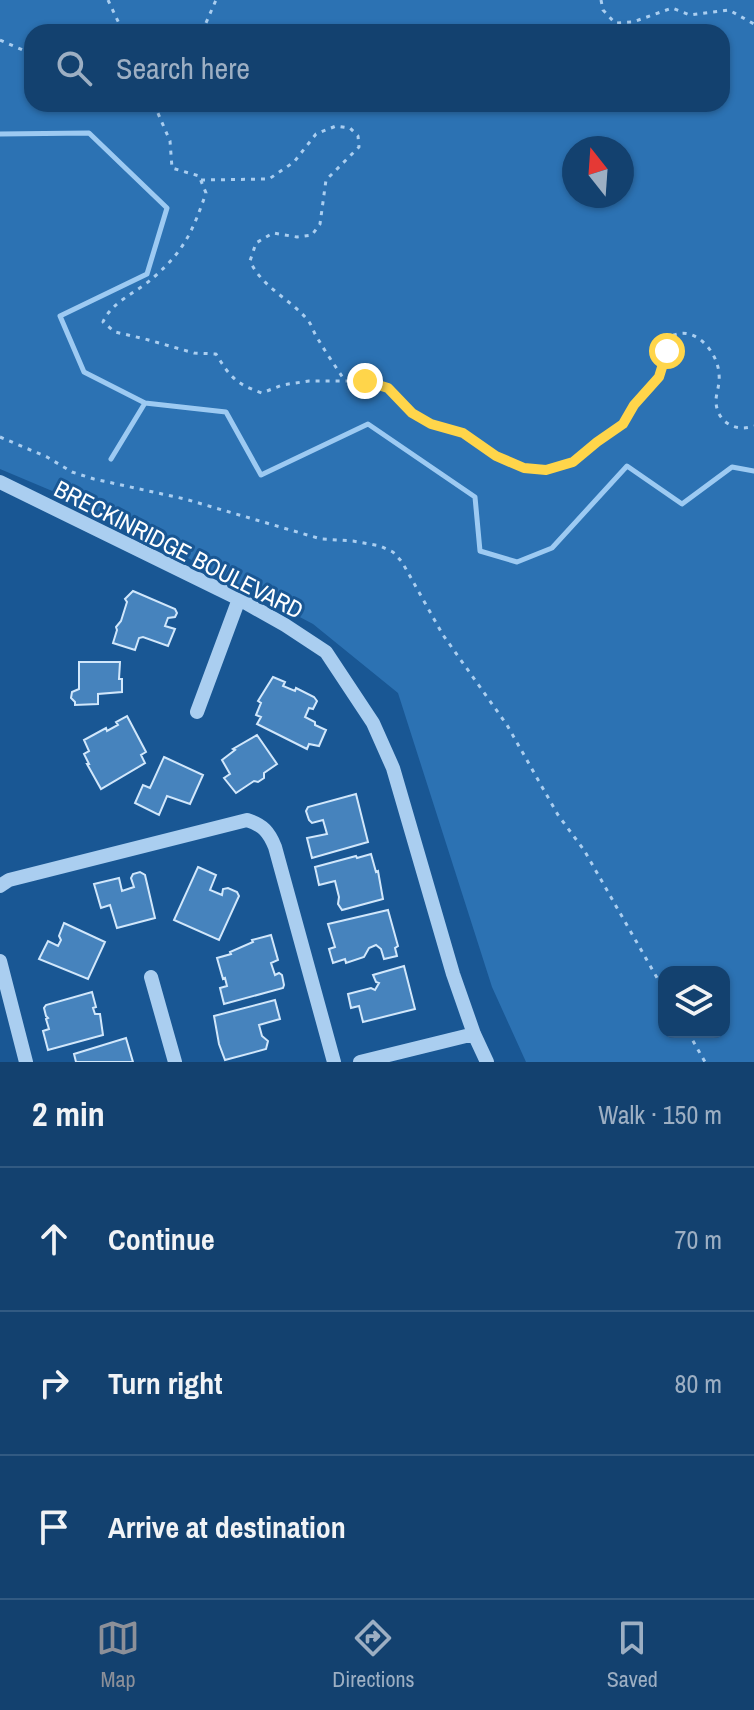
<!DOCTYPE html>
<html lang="en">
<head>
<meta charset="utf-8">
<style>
	body { margin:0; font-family:"Archivo Narrow",sans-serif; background:#204c77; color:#f1f3f6 }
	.controls { position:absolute; right:24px; bottom:24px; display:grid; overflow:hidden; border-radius:16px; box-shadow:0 2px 6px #0004 }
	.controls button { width:72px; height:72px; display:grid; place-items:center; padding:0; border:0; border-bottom:2px solid #325a82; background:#13416f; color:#f1f3f6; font:40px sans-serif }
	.compass { position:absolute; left:562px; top:136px; width:72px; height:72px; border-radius:50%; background:#13416f; box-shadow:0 2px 6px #0004; rotate:343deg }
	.stop { position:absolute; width:24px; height:24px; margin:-18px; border:6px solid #ffd54a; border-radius:50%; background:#fff }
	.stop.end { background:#ffd54a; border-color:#fff; box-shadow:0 2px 8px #0008 }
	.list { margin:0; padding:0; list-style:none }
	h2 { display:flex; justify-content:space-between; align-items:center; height:104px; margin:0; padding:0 32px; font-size:34px }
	h2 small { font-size:26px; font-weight:400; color:#9dafc3 }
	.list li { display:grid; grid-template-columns:52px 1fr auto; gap:24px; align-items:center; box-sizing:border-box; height:144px; padding:0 32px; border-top:2px solid #325a82 }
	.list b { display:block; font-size:30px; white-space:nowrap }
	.list em { font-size:26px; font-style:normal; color:#9dafc3 }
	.icon { flex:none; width:44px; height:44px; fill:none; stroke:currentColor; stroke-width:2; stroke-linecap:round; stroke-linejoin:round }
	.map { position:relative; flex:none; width:754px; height:1062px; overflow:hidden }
	.search { position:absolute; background:#13416f; box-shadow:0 2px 6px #0004; left:24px; right:24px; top:24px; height:88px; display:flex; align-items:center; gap:20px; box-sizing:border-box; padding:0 28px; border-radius:24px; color:#9dafc3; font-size:30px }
	.sheet { height:536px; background:#13416f }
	nav { display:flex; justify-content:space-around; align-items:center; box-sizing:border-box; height:112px; border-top:2px solid #325a82; background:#13416f; font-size:22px; color:#9dafc3 }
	nav a { display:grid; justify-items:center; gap:4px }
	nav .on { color:#8c9099 }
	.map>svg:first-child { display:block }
	.green { fill:#2c72b3; fill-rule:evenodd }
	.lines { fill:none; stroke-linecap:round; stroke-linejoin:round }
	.stream { stroke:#9dcaf2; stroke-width:5 }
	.building { fill:#4683bd; stroke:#d1e7fb; stroke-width:2 }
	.path { stroke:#aacef0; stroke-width:3; stroke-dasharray:4 6; stroke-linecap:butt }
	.minor { stroke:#aacef0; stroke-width:14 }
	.route { stroke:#ffd54a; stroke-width:10 }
	.labels { text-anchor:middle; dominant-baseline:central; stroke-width:6; stroke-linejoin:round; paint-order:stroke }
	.street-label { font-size:24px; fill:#fff; stroke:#195794 }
</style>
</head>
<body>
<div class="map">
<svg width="754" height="1062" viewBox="0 0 754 1062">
	<rect width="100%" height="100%" fill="#195794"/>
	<path class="green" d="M0,0H754V1062H526L492,987L398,693L313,624L95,509L0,469ZM32,32H722V104H32ZM574,148H622V196H574ZM664,972H724V1032H664Z"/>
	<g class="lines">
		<path class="stream" d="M0,134L89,133L167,208L147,274L60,316L84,372L145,403L226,412L261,475L368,424L475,497L480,551L517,562L552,548L627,466L682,504L732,467L754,471
			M111,459L145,403"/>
	</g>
	<path class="building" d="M133,591L175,609L177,613L175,617L168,618L165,626L175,629L168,646L143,637L139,638L135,650L113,643L117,630L116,627L121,621L127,602L125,599Z
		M79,662H120L119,679H122V692L98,694V704L75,705V702L71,698L72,692L79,689Z
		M273,677L285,682L283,686L295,691L296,688L314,697L317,701L313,709L309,708L305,717L315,722V725L326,730L319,746L309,744L307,749L257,724L261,717L256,715L261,703L258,701Z
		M127,716L146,752L141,755L145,763L101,789L87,764H89L84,754L89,751L84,740L106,728L107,731L118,725L116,722Z
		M257,735L277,764L264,773V778L258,782L254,781L236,793L224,778L230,774L222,760L235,750L233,749Z
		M164,757L203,775L190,804L167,796L159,815L135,803L143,785L150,788Z
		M356,794L368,842L312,858L307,838L327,834L323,820L312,823L309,820L306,811L308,807Z
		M371,854L376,872L378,871L383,899L342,910L338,904L339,897L335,881L319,885L315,867L356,856L357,858Z
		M198,867L216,875L210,890L222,895L223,889L228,888L237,892L239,896L219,940L174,920Z
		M140,872L145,875L155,918L117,928L110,905L101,908L94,884L119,878L122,891L134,887L131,878L133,874Z
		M388,910L398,946L395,948L397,956L384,959L381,949L376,945L369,948L364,957L346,963L345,959L333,963L329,949L335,947L328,924Z
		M64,923L105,942L88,979L39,959L48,941L58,946L61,940L59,936Z
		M271,935L278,960L271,963L275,975L279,973L282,975L284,985L283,988L224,1004L220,988L227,986L225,978L223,979L217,958L231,954L230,952L253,942L252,940Z
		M404,966L415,1009L363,1022L359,1006L351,1008L348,994L371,988L375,990L379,983L376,982L373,975Z
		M92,992L96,1007L93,1008L95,1014H100L103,1035L48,1050L43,1031L49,1029L46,1019L48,1018L46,1016L44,1008L46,1005Z
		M275,1000L280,1019L259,1025L262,1036L268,1041L266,1049L225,1060L219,1044L214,1016Z
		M126,1038L133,1062H76L74,1054Z"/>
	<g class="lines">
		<path class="path" d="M108,0L123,32
			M601,0L603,10L615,23L633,22L672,8L690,15L729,10L754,24
			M202,32L216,0
			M0,40L32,54
			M154,104L170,141L172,168L199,176L206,193C193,230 185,250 154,277C138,292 112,301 103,322L115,332L145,339L194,353L216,354C230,377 236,384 262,393L282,385L309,381H365L388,388L412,413L431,424L463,433L496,456L524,468L546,470L573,462L597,442L623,424L634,405L659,377L674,335C696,326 718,353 719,374C720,383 717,391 716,399C715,421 735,433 754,426
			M201,180L269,179L294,162L316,134L336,126L350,128L358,136L359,147L326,180L320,224L312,235L297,237L273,233L256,243L250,261C262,287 287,297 306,318C312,324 313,332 318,339C326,353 336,367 345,381
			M0,437L47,457L72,472L94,479L185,499L321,539L353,541L380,546L393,552L402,562L443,635L507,725L558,815L584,850L664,990
			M688,1032L705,1062"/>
		<path class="minor" d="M0,482L239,599L285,625L326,652L373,723L393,768L453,974L474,1034L487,1062
			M197,712L239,599
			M0,886L9,880L247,820C263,825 269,832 275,847L334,1062
			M0,961L26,1062
			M151,977L175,1062
			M360,1062L474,1034"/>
	</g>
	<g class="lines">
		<path class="route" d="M365,381L388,388L412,413L431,424L463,433L496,456L524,468L546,470L573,462L597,442L623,424L634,405L659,377L667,351"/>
	</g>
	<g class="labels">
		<g class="street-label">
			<text transform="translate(179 549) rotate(27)">BRECKINRIDGE BOULEVARD</text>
		</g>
	</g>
</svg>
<div class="controls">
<button><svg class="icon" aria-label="layers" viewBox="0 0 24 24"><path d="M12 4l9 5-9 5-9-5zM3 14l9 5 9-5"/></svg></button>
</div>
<svg class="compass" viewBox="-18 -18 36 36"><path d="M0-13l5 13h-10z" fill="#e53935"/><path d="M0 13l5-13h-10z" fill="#9dafc3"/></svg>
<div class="stop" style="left:667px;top:351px"></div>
<div class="stop end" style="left:365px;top:381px"></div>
<div class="search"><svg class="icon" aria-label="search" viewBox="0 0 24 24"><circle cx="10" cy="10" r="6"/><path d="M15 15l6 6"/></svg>Search here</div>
</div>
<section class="sheet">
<h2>2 min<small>Walk · 150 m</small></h2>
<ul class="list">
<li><svg class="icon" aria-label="ahead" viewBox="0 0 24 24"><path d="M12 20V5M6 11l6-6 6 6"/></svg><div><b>Continue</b></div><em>70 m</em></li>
<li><svg class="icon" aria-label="right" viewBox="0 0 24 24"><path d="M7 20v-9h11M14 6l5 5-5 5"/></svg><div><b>Turn right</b></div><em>80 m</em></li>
<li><svg class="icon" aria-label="arrive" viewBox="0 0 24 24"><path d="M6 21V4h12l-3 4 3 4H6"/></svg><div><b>Arrive at destination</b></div></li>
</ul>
</section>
<nav>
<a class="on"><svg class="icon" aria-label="map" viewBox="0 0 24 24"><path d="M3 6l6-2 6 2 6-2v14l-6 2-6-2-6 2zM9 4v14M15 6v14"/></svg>Map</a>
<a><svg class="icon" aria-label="directions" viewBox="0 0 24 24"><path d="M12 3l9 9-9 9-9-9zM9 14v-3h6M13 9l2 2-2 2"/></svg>Directions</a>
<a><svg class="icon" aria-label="saved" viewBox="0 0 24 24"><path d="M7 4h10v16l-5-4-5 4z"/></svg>Saved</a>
</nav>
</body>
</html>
